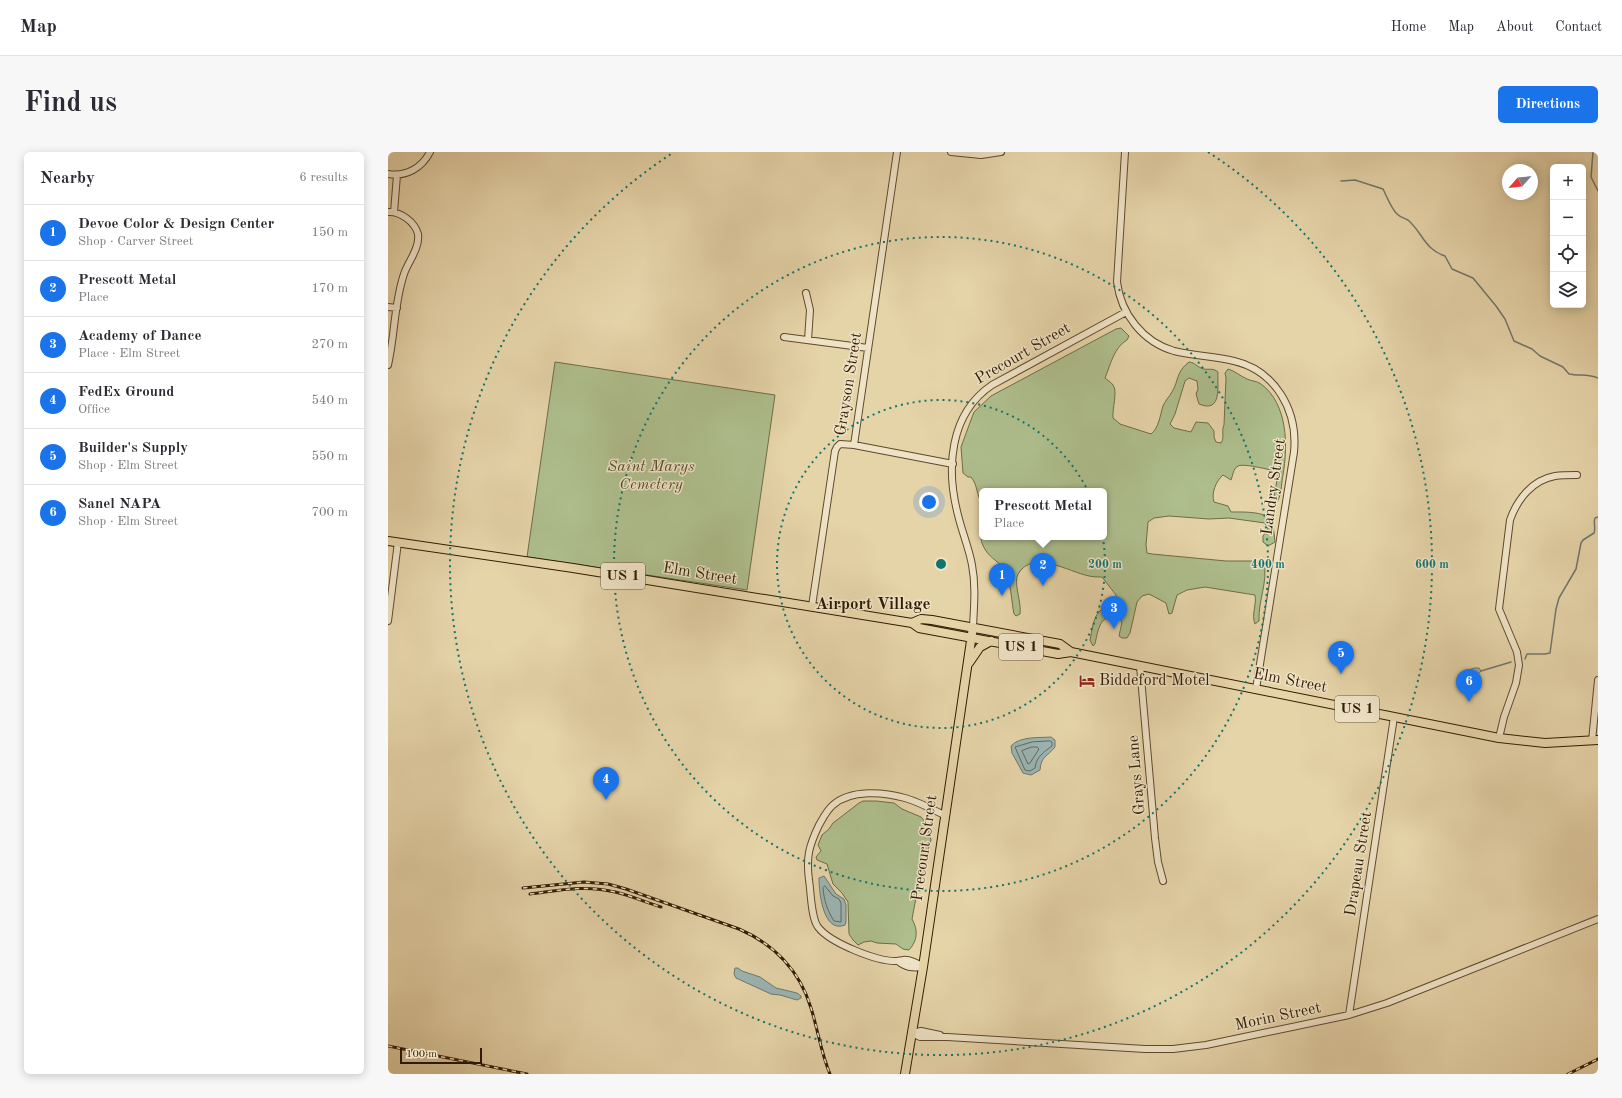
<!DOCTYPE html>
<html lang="en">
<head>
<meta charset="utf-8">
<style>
	body { margin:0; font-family:"Old Standard TT",serif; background:#f7f7f7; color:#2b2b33 }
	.controls { position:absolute; right:12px; top:12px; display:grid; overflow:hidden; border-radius:6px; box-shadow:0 2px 10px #0003 }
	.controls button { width:36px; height:36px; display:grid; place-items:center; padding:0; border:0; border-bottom:1px solid #e1e1e2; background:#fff; color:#2b2b33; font:20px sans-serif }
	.compass { position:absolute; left:1114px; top:12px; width:36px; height:36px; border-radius:50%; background:#fff; box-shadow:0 2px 10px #0003; rotate:243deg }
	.scale { position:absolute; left:12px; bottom:10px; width:82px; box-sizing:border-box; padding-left:4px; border:2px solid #301b02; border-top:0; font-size:11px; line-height:14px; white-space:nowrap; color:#301b02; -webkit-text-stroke:3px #efe3c7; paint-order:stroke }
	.you { position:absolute; left:541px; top:350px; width:14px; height:14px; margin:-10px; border:3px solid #fff; border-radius:50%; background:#1a73e8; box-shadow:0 0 0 6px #1a73e833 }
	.badge { display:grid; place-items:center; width:26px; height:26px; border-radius:50%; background:#1a73e8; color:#fff; font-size:13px; font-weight:700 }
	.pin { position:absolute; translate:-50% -33px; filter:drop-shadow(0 1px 2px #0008) }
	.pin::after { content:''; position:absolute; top:21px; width:14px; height:12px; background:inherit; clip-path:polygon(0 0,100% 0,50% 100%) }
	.popup { position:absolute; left:591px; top:336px; width:128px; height:52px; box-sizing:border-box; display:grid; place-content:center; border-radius:6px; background:#fff; filter:drop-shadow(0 1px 3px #0005); font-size:13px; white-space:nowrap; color:#7c7c81 }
	.popup b { font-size:15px; color:#2b2b33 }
	.popup::after { content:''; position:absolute; left:50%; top:100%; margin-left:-8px; border:8px solid transparent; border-top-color:#fff }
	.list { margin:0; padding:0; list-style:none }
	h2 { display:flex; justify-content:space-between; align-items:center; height:52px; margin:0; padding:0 16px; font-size:17px }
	h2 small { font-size:13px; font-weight:400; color:#7c7c81 }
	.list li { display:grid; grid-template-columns:26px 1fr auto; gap:12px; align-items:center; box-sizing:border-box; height:56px; padding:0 16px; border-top:1px solid #e1e1e2 }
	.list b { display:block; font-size:15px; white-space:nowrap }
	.list p { margin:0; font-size:13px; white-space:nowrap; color:#7c7c81 }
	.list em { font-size:13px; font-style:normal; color:#7c7c81 }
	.icon { flex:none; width:22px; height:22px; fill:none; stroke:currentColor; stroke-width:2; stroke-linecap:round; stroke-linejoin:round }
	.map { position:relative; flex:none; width:1210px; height:922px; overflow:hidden; border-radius:6px }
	header { display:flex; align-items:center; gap:24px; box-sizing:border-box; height:56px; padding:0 20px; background:#fff; border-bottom:1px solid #e1e1e2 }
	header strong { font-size:19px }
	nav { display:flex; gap:22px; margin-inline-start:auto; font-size:14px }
	.intro { display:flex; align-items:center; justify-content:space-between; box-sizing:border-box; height:96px; padding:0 24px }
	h1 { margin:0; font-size:28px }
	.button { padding:10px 18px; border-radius:6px; background:#1a73e8; color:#fff; font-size:14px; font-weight:700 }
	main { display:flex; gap:24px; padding:0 24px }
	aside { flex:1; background:#fff; border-radius:6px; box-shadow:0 2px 10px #0003 }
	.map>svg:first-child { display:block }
	.green { fill:#aebe8d; stroke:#6f6c48 }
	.water { fill:#9bb5b4; stroke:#70776d }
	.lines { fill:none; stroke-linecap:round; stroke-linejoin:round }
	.shore { stroke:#66685b; stroke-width:1 }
	.stream { stroke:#70776d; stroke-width:1.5 }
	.minor-casing { stroke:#5e492c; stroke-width:8 }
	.major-casing { stroke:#301b02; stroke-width:10 }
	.minor { stroke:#efe3c7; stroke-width:6 }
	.major { stroke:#e6d4a9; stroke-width:8 }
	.rail-casing { stroke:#301b02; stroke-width:3 }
	.rail { stroke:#efe3c7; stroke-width:1.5; stroke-dasharray:4.5; stroke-linecap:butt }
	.ring { fill:none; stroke:#0f766e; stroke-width:2; stroke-dasharray:2 4 }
	.labels { text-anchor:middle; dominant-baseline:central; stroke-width:3; stroke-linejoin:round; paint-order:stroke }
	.shield { fill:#efe3c7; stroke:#69573d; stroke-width:1 }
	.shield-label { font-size:15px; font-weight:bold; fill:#301b02 }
	.street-label { font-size:16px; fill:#301b02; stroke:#efe3c7 }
	.park-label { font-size:16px; font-style:italic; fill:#564c2c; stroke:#efe3c7 }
	.poi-label { font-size:16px; fill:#301b02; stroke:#efe3c7; text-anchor:start }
	.neighbourhood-label { font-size:17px; font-weight:bold; fill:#301b02; stroke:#efe3c7 }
	.centre { fill:#0f766e; stroke:#efe3c7; stroke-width:2 }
	.ring-label { font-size:12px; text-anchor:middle; font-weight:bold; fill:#0f766e; stroke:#efe3c7; stroke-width:3; stroke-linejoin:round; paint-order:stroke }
</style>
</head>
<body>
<header>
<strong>Map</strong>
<nav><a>Home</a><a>Map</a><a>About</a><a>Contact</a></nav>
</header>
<div class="intro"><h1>Find us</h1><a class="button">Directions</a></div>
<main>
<aside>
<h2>Nearby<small>6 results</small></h2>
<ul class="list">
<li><span class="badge">1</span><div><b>Devoe Color &amp; Design Center</b><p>Shop · Carver Street</p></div><em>150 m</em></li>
<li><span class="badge">2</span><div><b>Prescott Metal</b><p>Place</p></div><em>170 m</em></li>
<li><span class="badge">3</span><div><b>Academy of Dance</b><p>Place · Elm Street</p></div><em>270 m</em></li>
<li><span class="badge">4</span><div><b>FedEx Ground</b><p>Office</p></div><em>540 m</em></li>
<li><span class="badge">5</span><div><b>Builder's Supply</b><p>Shop · Elm Street</p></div><em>550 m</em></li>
<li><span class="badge">6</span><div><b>Sanel NAPA</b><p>Shop · Elm Street</p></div><em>700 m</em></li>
</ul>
</aside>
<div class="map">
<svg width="1210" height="922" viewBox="0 0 1210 922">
	<rect width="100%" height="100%" fill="#e6d4a9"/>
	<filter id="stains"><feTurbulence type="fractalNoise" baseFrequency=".005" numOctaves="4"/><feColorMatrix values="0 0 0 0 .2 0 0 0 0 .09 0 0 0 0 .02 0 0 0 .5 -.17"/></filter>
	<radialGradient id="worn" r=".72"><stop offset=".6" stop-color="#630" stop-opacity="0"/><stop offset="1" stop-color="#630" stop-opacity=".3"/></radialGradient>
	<path class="green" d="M733,176L741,184L739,188C726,195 722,214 717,226C719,228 723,230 725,233C730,239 724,257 725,266L732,272L763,282C771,276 772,263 775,254C777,249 781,245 784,240C791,228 788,220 801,210C808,211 808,214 813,216C819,219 825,215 830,220C829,232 835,262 811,252L808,242L810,237L809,229L801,226L797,229L787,262L782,272L786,276L803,280L808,270L820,271L826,279V285L828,290L833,291C837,285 833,279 836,273L838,226L837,221L840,217C847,219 852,224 859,227C863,229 869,229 873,232C900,252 900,294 895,323C893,332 894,346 887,352L886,344L890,323L889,320C884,318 855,311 850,314C845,317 845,323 843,328L835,323C828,329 823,341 826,350L840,354L843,360C853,360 878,359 882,368C886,374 886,382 887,390L880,394L875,390V384L880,377L877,371L841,366L821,367L781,364L766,366L760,370L758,393L759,401L764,402L838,409H876C880,432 870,448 871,469L867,472C863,462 869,453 867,443L817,435L799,438L789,443L784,461L781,462L778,451L761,442L754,444L749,450L742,481L739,486H734L731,484L734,470L730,465C712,461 710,478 707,492L705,494L702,488C704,479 705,464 713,458C718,453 723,454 729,447L728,443L714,425C710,425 705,425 701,424C681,420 645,397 630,422C625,431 634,451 632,462L628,464L626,462C624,452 622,427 618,419C615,414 611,412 607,408C594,398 590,386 594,370V385H716V339H594V351C588,343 590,333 583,325H580L575,321L573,295L580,276L586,260L603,244L728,177Z
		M167,210L387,243L359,438L139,405Z
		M475,649H488L506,651L514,657L533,665L539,672L543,688L538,705L537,723L530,735L524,767C530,778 530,788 521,798L515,797L508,792L489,791L483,789L476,790L470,793L465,788L461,782L460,750L454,741L445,732L439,712L429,708L428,705L433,699L430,693L434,683L441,677L445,671L471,651Z"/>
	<path class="water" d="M1086,516H1091L1093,519C1088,525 1083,528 1074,528L1072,526L1076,520Z
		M663,585L667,588V595C659,605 653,604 652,618L643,623L635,621L624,601L623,594C632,584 651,586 663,585Z
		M436,724L448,742L456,747L458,753V770L457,773C435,782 431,740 431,726Z
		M347,816H350L354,819L372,825L388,836L409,841L413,844V846L409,848L392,843L383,842L348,826L346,822Z"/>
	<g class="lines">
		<path class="shore" d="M662,589L664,590V594C656,600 648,605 647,616L642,619L637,618L627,595L644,590Z
			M644,595H649L651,597L642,611L640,612L634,599Z
			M437,734L445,744L451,747L453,751V770L446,769C439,758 436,748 435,736Z"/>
		<path class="stream" d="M1205,0L1203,25L1210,39
			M953,29L967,28L995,37C999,45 1003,56 1009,62C1012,65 1016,66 1020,68C1035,81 1036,97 1057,104L1064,117L1085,126L1108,154L1117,167L1126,189L1144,197L1152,204L1175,215L1181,222C1191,224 1201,222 1210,226
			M1137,507L1139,502H1157L1162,501L1168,457L1171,446L1188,417L1193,391L1195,388L1206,381C1208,376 1205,370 1207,366L1210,365
			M1093,519L1123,510"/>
		<defs>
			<path id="minor" d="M563,0L593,3L613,0
				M737,0L729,130C733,162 755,190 786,199C806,204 826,204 846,209C888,219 910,259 906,300L868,537
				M0,22C18,25 34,16 42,0
				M0,60C12,59 27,70 30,82C32,96 20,110 16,122C6,151 7,183 0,213
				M6,60L9,23
				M418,141L422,158L420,188
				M0,155L9,156
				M396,185L480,196
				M466,293L565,312
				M424,454L447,299L449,295L452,292L466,293L509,0
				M0,469L10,390
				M585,475C586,454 588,434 584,413C581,396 574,380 570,363C558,317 561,262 604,233L738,160
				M752,514L767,686L770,710L775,729
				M1111,586L1116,565L1128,531L1131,513L1129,500L1111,457L1122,368C1129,348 1144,328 1167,324C1174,323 1182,323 1189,323
				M1204,589L1210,528
				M510,809C518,816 525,816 535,815
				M535,815C529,811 522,807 515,808C513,808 512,809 509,809C490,810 442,791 430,775C423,766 423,740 421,728C418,705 421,694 431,673C435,666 439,658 445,653C463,637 496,640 517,646C531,650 544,657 556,663
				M961,863L1006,565
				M524,881L532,885H559L757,897H785L818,893L961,863L999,851L1210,767
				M524,881L533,879L552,883"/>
			<path id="major" d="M0,389L185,416L524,471L531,476L670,502L683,500L1111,586L1157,591L1210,588
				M524,471L533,467L544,468L672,492L683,500
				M581,511L592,495L603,489
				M517,922L535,815L585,475"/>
		</defs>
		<use href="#minor" class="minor-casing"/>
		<use href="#major" class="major-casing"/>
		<use href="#minor" class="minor"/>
		<use href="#major" class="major"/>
		<defs>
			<path id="rail" d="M135,736L196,730L220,732L238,737L351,777C386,792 412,819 423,856C430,878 433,901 442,922
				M142,742C168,739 196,733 222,739C240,742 256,750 273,755
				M0,894L139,922
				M1180,922L1210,907"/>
		</defs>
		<use href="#rail" class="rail-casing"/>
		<use href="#rail" class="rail"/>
	</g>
	<g class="ring">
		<circle cx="553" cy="412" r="164"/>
		<circle cx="553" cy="412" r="327"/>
		<path d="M820 0A491 491 0 1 1 286 0"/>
	</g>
	<defs>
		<symbol id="hotel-bare" viewBox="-9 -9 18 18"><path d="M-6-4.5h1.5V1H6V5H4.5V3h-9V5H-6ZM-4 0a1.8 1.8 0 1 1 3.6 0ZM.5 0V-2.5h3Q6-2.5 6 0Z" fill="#8f2418" stroke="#efe3c7" stroke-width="2.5" paint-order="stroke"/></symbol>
	</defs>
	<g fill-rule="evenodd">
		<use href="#hotel-bare" x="688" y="518" width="22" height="22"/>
	</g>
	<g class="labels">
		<g class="shield">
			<rect x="213" y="411" width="44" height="26" rx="3"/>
			<rect x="611" y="482" width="44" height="26" rx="3"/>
			<rect x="947" y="544" width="44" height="26" rx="3"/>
		</g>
		<g class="shield-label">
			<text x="235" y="424">US 1</text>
			<text x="633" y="495">US 1</text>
			<text x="969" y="557">US 1</text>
		</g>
		<g class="street-label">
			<text transform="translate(635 202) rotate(-30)">Precourt Street</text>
			<text transform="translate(461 232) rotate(-81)">Grayson Street</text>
			<text transform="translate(886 335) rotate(-82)">Landry Street</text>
			<text transform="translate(312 422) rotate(9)">Elm Street</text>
			<text transform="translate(902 529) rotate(11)">Elm Street</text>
			<text transform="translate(749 623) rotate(-95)">Grays Lane</text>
			<text transform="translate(537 696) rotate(-82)">Precourt Street</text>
			<text transform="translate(971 712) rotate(-81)">Drapeau Street</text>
			<text transform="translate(890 865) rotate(-12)">Morin Street</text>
		</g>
		<g class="park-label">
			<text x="263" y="315">Saint Marys<tspan x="263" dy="18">Cemetery</tspan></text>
		</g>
		<g class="poi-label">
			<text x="711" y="529">Biddeford Motel</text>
		</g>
		<g class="neighbourhood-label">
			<text x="485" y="452">Airport Village</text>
		</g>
	</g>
	<circle cx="553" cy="412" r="6" class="centre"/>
	<g class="ring-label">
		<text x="717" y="416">200 m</text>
		<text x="880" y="416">400 m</text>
		<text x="1044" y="416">600 m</text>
	</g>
	<rect width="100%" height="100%" filter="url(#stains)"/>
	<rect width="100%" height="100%" fill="url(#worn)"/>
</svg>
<div class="controls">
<button>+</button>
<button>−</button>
<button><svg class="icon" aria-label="locate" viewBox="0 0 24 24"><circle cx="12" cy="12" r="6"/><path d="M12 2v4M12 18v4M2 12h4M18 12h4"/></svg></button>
<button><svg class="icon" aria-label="layers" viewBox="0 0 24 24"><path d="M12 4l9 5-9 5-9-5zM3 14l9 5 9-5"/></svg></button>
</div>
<svg class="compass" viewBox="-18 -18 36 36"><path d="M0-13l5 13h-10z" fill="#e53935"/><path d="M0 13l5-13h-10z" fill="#7c7c81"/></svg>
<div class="scale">100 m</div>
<div class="you"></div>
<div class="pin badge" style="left:614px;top:444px">1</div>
<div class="pin badge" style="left:655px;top:434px">2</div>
<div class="popup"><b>Prescott Metal</b>Place</div>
<div class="pin badge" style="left:726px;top:477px">3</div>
<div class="pin badge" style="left:218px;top:648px">4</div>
<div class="pin badge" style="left:953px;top:522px">5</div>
<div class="pin badge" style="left:1081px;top:550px">6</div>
</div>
</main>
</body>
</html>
